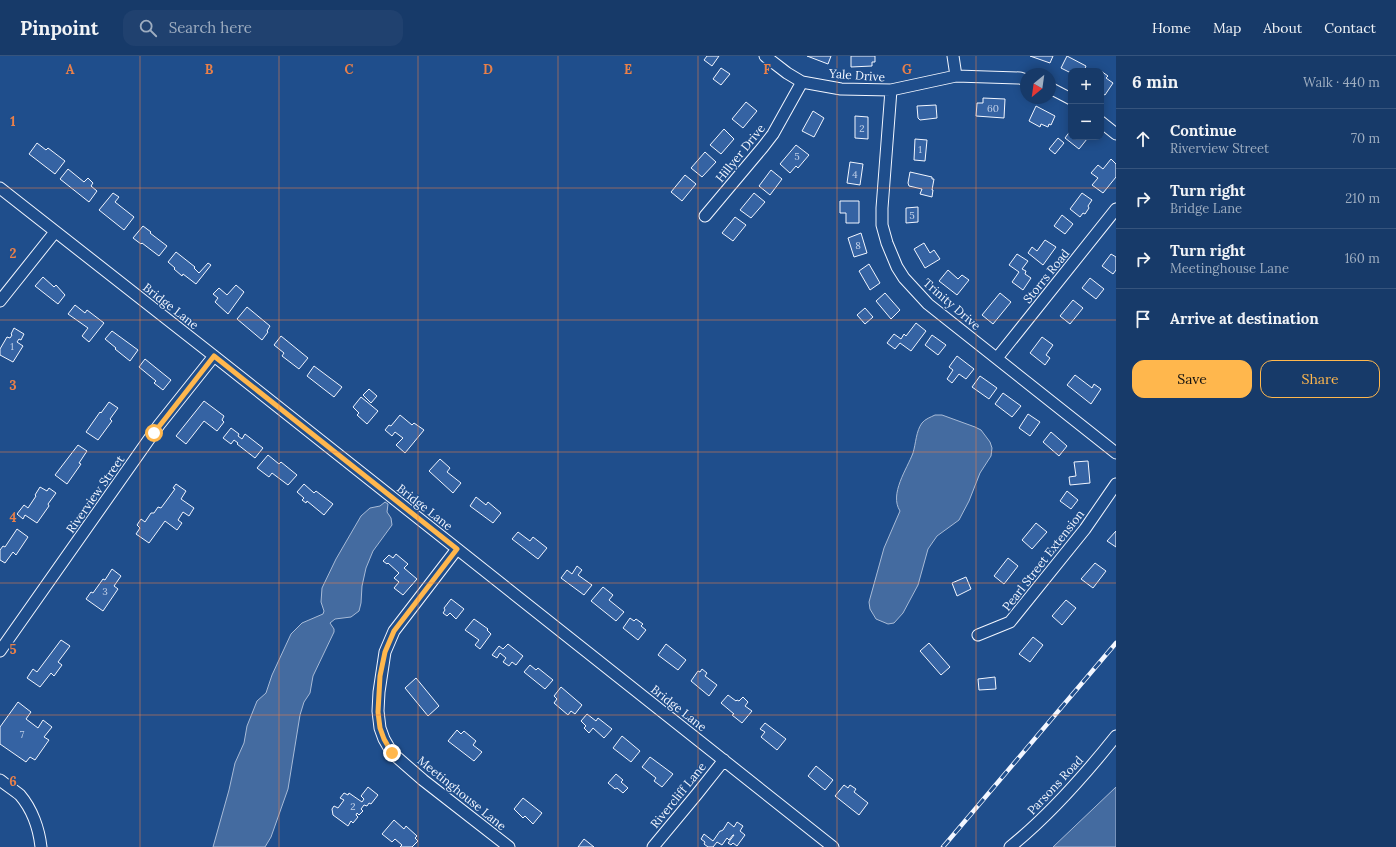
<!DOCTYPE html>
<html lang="en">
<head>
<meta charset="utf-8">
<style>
	body { margin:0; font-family:Lora,serif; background:#20416f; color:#f1f3f6 }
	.controls { position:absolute; right:12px; top:12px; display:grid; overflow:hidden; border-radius:8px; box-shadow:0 2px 10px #0003 }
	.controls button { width:36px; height:36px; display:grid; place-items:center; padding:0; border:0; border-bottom:1px solid #36547d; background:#173a69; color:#f1f3f6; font:20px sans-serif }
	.compass { position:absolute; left:1020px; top:12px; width:36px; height:36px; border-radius:50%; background:#173a69; box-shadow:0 2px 10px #0003; rotate:209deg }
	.stop { position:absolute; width:12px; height:12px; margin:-9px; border:3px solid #ffb74d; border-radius:50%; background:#fff }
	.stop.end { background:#ffb74d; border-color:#fff; box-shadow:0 1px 4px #0008 }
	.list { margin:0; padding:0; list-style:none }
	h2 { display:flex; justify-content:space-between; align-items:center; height:52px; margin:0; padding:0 16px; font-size:17px }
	h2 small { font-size:13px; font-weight:400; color:#9eadc0 }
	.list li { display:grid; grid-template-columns:26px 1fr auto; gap:12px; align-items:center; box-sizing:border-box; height:60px; padding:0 16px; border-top:1px solid #36547d }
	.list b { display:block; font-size:15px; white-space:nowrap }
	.list p { margin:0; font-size:13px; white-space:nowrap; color:#9eadc0 }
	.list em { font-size:13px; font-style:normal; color:#9eadc0 }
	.actions { display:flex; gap:8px; padding:12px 16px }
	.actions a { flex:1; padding:9px 0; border:1px solid #ffb74d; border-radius:12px; text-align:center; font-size:14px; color:#ffb74d }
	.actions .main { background:#ffb74d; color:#111 }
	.icon { flex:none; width:22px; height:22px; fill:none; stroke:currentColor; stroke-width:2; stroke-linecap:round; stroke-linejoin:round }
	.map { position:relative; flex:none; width:1116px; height:791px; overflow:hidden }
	header { display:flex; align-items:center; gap:24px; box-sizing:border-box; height:56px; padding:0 20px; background:#173a69; border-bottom:1px solid #36547d }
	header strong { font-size:19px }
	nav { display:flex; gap:22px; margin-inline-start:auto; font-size:14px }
	.search { width:280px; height:36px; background:#20416f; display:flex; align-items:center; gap:10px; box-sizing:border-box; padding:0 14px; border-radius:12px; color:#9eadc0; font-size:15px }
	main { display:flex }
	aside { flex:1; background:#173a69 }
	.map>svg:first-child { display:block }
	.water { fill:#446ba0; stroke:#a8bbd7 }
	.building { fill:#3563a3; stroke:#f2f6ff }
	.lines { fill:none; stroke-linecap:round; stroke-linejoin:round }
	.minor-casing { stroke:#f2f6ff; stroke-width:13 }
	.minor { stroke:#1f4e8c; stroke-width:11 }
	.rail-casing { stroke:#f2f6ff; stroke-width:4.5 }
	.rail { stroke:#1f4e8c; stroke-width:3; stroke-dasharray:9; stroke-linecap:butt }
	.route { stroke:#ffb74d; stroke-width:5 }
	.grid { fill:none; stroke:#ea8049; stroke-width:1; stroke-opacity:0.55 }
	.labels { text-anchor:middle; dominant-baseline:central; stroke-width:3; stroke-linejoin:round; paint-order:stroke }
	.number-label { font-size:10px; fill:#c3d1e8 }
	.street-label { font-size:12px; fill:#f2f6ff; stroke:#1f4e8c }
	.grid-label { font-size:13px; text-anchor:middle; font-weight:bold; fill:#ea8049; stroke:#1f4e8c; stroke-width:3; stroke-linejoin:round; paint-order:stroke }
</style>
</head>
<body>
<header>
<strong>Pinpoint</strong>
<div class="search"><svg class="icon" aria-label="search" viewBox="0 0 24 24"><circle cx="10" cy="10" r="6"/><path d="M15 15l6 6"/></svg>Search here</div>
<nav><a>Home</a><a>Map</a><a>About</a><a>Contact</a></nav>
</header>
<main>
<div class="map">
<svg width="1116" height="791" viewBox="0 0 1116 791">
	<rect width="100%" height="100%" fill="#1f4e8c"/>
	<path class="water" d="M935,359H942L975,371L981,374L990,386L992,392L991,400L980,417L969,445L959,464L937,480L928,493L918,529L903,557L894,567L888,568L876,563L870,553L869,546L884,492L900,455C889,438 907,413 913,397C916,387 916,375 922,367C925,363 931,361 935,359Z
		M385,446L388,448L387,456L391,462L392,469L373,495L366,512L362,530L361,547L359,555L351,561L335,563L330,567L334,573V576L313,620L310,637L304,646L300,659L288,733L271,781L265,791H213L229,734L235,707L244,687L247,670L257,645L266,637L272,619L291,578L302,567L323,558L324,555L321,546L322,532L336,503L361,460L370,452L380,450Z
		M1116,731V791H1053Z"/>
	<path class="building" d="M707,0H719L712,10L704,4Z
		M807,0H831L828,8Z
		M851,0H875V6H872V10L851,11Z
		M1030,0H1053L1050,7Z
		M1067,0L1086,10L1084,15H1071V17L1061,12Z
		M721,12L730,18L721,29L713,23Z
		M1101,15L1108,20L1106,22L1113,27L1105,39L1101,37Z
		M983,42L1005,43L1004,62L976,60L977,47H983Z
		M746,46L757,55L743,72L732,63Z
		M936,49L937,62L920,64L918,62L917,50Z
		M1036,50L1055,60L1051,69L1049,68L1048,71L1041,68L1040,71L1029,65Z
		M813,55L824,62L814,81L802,75Z
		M855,60L868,61V83L855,82Z
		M724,73L734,83L721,98L710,89Z
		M1071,74V81H1085L1087,83L1079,93L1065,82Z
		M1058,82L1064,87L1055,98L1049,93Z
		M915,83L927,84L925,105L914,104Z
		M37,87L46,94L48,92L65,105L55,118L29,98Z
		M796,89L809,99L798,112L796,110L790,117L780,108Z
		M705,96L716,106L702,121L691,112Z
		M1111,103L1116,108V121L1103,137L1092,129L1098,122L1091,117L1098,109L1103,113Z
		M850,106L863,108L860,129L847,127Z
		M68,113L84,126L88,122L93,127L91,130L97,135L89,146L60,123Z
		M771,114L782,123L770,139L759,130Z
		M910,116L932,121V123H934L932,134H933L932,141L920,138L922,133L909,130L908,127Z
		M685,119L696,128L682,145L671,136Z
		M113,137L119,141L115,146L134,161L124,174L99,154Z
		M754,137L765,146L751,162L740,154Z
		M1082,137L1092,144L1088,150L1089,152L1085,158L1083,157L1080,161L1070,153Z
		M840,145H859V167H846V157H840Z
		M918,151V166L906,167V152Z
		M1062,159L1073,168L1065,178L1054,170Z
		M735,161L746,169L733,185L722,177Z
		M143,170L151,176L150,177L167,190L159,200L142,187L141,188L133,182Z
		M861,177L867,197L854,201L848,182Z
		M1045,184L1056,191L1043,209L1028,197L1032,191L1037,195Z
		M924,187L930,197L934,194L940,203L925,212L914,193Z
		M176,196L195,211L194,212L199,217L208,207L211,209L196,228L183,218L182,220L174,213L175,212L168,206Z
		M1017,198L1028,205L1022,213L1026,215L1025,218L1031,222L1023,234L1012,226L1019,216L1009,209Z
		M1111,198L1116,201V214L1113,218L1102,210Z
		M869,208L880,227L870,234L859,215Z
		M948,214L958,223L962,219L969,224L957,239L939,225Z
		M43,221L54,231L56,229L65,239L58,248L35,230Z
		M1090,222L1104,233L1096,243L1082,232Z
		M236,229L244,236L228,258L215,246L218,242L213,238L219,232L227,239Z
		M885,237L900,254L891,263L876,245Z
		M1000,237L1011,246L993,268L982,259Z
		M1073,244L1083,252L1070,268L1060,260Z
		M75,249L85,257L87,254L104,267L89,286L82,280L88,272L68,258Z
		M247,251L270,270L267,275L268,276L262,284L237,263Z
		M865,252L873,261L865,268L857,259Z
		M916,267L926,275L911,295L900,287L895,293L887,287L894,278L901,283L904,278L906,280Z
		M14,272L24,278L21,284L19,283L17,286L23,290L13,306L0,299V293L7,281L10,282L12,279L11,278Z
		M112,275L138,294L130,305L115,293L116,292L105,283Z
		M932,279L946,289L938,299L925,289Z
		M281,280L308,302L299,313L282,300L284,297L274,289Z
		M1042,281L1053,289L1046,299L1050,302L1045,309L1030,297Z
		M957,300L974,313L966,323L959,318L952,327L947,323L953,314L949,311Z
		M145,303L171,324L163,334L154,327L156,325L139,311Z
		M314,310L342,331L334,341L307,320Z
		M1075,319L1092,332L1094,328L1101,333L1091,348L1067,329Z
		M980,320L997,332L989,343L972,331Z
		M369,333L377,340L371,347L363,339Z
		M1003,337L1021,350L1012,361L995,348Z
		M361,341L378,355L367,368L357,359L359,357L353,351Z
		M204,345L224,360L222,364L224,366L217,375L204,365L186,388L176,380Z
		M109,346L118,352L110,363L112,365L98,384L86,376L100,356L101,357Z
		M1028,358L1040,366L1030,380L1019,372Z
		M400,359L412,369L414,367L424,374L405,397L396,389L403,382L395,376L392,380L385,374L389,369L391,370Z
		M231,372L239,378L238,380L242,383L245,378L263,392L255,402L237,388L238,387L234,384L231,388L223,382Z
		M1051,376L1067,390L1059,400L1043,386Z
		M78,389L87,395L79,407L81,408L67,428L55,419Z
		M268,399L279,408L281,406L297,419L288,429L272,417L269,421L257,412Z
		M440,403L450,412L447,416L461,427L453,437L429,415Z
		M1088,405L1090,427L1070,429L1069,421L1076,420L1074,406Z
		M176,428L186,435L181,443L194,452L189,460L183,456L178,464L182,467L177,474L165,465L149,487L136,478L140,472L137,469L141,463L145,466L151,457H154L158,451L161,452L175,433L173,432Z
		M304,428L314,437L316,435L333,448L324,459L307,445L306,447L302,444L304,442L297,436Z
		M40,431L47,435L49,432L56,437L48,448L49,450L37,467L25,459L23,463L17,458L24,449L28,452L36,440L35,439Z
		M1067,435L1078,444L1071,453L1060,445Z
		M476,441L486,449L488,446L501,457L493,467L470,450Z
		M1036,467L1047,476L1032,493L1022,484Z
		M17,473L28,481L16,499L13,496L5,507L0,504V494L3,490L5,491Z
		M1116,475V491L1107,485Z
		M518,476L530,485L533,481L547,492L538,503L512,483Z
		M396,498L408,508L404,512L417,523L403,539L394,532L399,526L394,522L399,517L388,507L387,508L383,505L389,499L393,502Z
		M1008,502L1018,510L1004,528L994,520Z
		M1095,507L1106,515L1093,532L1081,523Z
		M577,510L582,514L578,519L592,529L584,539L561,522L567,514L572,518Z
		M112,513L121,520L114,530L118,533L103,555L86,543L91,536L93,537L103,523L105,524Z
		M966,521L971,533L957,540L952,527Z
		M603,531L613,539L609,544L624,556L616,565L591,545Z
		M451,543L464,553L456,563L450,557L447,560L443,557L445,554L444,552Z
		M1066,544L1076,552L1062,569L1052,560Z
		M630,562L634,565L636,563L643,568L641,570L646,574L638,584L623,572Z
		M474,563L488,573L487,574L491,578L480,593L475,589L479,584L465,574Z
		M1033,581L1043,589L1030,606L1019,598Z
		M61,584L70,590L58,606L62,609L54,620L51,617L40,631L27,622L33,613L37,616Z
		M929,587L950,611L941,619L920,595Z
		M508,588L523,600L516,609L512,606L509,610L503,606L506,602L500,597L497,602L492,599L499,590L503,593Z
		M666,588L686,604L678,614L658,599Z
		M530,609L536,614L538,612L553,624L545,633L524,616Z
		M702,613L707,617L705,620L717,629L709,640L691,625L698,615L700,616Z
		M995,621L996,633L979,634L978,623Z
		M416,622L439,650L428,660L405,632Z
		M561,631L582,649L575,658L571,655L568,659L554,647L557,643L554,640Z
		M728,639L736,645L737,644L739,645L743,641L748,646L745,650L752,655L742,667L732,659L734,658L721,647Z
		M18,646L31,656L26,663L38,672L43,664L52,671L44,681L49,684L35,704L30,701L26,706L0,688V671Z
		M587,658L596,665L598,662L612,673L604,682L593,672L589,677L584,672L586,670L581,665Z
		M765,667L786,683L777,694L761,681L765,676L760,673Z
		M457,674L461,678L464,675L476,685L473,689L482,696L474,705L448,685Z
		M622,680L640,695L631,706L613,692Z
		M650,701L673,718L662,731L654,725L656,722L642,711Z
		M816,710L833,724L825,734L808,720Z
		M616,718L623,724L621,726L628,732L623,737L617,732L615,733L608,727Z
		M844,729L848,732L850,729L856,733L854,736L868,747L859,759L835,740Z
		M368,731L378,739L371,748L369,747L367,750L364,749L361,753L363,755L359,759L357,757L356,759L358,761L353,767L351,765L348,770L333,759L332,753L334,750L338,752L344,744L340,742L344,737L348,739L349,737L362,746L364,743L361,740Z
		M523,742L542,757L533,768L525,760L523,762L514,753Z
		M394,764L404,773L406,770L417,780L415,782L418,785L412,791H400L402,789L395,783L392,786L382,778Z
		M728,766L734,771L737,766L743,770L740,775L745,779L737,790L733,787L731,789L728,787L734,779H733L729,784L727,782L722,789L717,786L713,791H708L704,788L705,786L701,783L704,778L713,785L720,775H721L723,774Z
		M584,783L594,791H578Z"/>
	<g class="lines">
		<defs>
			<path id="minor" d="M765,0L787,17L802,26L841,33L891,34L956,20L1020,22L1026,24
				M953,0L956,20
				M1050,32L1071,43
				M891,34L882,152V169L887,187L897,211L904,222L928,248L1116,397
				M1101,66L1116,78
				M0,132L214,300L833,791
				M705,160L763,91L773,78L802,26
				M0,245L55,176
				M997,302L1116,153
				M457,493L394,575L385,596L379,636L378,655L380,672L384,683L392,697L423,724L509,791
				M978,579L1010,566L1085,473L1116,428
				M0,595L159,369L214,300
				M0,724C6,729 14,734 20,739C32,753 39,773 41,791
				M653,791L697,738L724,704
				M1010,791C1050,759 1084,720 1116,680"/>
		</defs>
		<use href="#minor" class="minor-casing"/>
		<use href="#minor" class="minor"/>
		<defs>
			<path id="rail" d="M943,791L1116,587"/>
		</defs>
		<use href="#rail" class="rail-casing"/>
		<use href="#rail" class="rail"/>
	</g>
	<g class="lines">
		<path class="route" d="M154,377L214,300L457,493L394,575L385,596L380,620L378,656L380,672L384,683L392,697"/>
	</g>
	<path class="grid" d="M140,0V791M279,0V791M418,0V791M558,0V791M698,0V791M837,0V791M976,0V791M0,132H1116M0,264H1116M0,396H1116M0,527H1116M0,659H1116"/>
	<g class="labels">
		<g class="number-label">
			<text x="993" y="52">60</text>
			<text x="862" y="72">2</text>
			<text x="920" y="93">1</text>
			<text x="797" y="100">5</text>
			<text x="855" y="118">4</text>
			<text x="912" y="159">5</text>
			<text x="858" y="189">8</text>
			<text x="12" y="290">1</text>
			<text x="105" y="535">3</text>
			<text x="22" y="678">7</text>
			<text x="353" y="750">2</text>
		</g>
		<g class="street-label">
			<text transform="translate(857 19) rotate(4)">Yale Drive</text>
			<text transform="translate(740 97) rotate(-51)">Hillyer Drive</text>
			<text transform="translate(1046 220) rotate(-51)">Storrs Road</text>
			<text transform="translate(952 248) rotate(41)">Trinity Drive</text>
			<text transform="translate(171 250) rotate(38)">Bridge Lane</text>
			<text transform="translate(95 438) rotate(-55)">Riverview Street</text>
			<text transform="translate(425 451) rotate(38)">Bridge Lane</text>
			<text transform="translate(1043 504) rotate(-52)">Pearl Street Extension</text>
			<text transform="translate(679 652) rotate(38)">Bridge Lane</text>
			<text transform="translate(1055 729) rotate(-47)">Parsons Road</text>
			<text transform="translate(462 737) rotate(39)">Meetinghouse Lane</text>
			<text transform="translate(678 739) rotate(-51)">Rivercliff Lane</text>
		</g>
	</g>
	<g class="grid-label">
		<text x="70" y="18">A</text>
		<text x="209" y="18">B</text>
		<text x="349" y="18">C</text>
		<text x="488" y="18">D</text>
		<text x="628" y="18">E</text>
		<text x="767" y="18">F</text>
		<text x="907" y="18">G</text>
		<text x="13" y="70">1</text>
		<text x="13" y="202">2</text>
		<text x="13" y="334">3</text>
		<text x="13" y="466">4</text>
		<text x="13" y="598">5</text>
		<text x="13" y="730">6</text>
	</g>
</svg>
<div class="controls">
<button>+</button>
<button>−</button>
</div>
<svg class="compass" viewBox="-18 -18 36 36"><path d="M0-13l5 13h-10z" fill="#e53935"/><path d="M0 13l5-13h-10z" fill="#9eadc0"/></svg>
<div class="stop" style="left:154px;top:377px"></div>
<div class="stop end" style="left:392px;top:697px"></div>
</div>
<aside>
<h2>6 min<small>Walk · 440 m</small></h2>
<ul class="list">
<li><svg class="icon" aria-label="ahead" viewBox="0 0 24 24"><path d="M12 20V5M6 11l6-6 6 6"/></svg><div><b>Continue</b><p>Riverview Street</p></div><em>70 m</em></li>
<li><svg class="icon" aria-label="right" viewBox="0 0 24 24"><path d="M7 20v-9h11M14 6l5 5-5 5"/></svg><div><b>Turn right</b><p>Bridge Lane</p></div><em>210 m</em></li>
<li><svg class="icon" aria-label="right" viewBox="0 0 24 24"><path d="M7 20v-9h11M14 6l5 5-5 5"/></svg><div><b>Turn right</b><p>Meetinghouse Lane</p></div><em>160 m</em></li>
<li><svg class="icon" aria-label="arrive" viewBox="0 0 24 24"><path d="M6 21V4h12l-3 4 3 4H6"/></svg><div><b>Arrive at destination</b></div></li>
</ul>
<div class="actions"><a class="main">Save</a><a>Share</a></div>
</aside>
</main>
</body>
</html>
